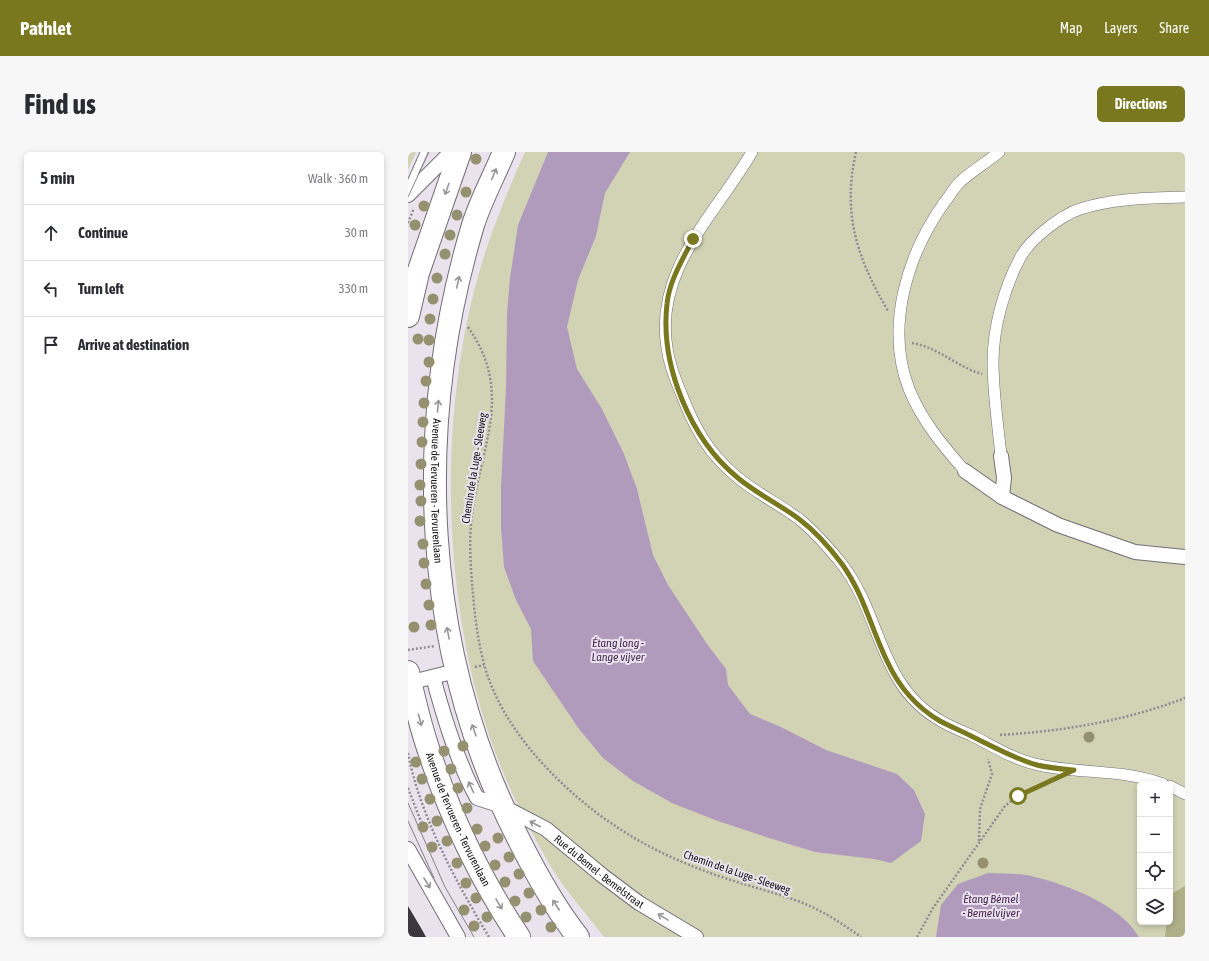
<!DOCTYPE html>
<html lang="en">
<head>
<meta charset="utf-8">
<style>
	body { margin:0; font-family:"Asap Condensed",sans-serif; background:#f7f7f7; color:#2b2b33 }
	.controls { position:absolute; right:12px; bottom:12px; display:grid; overflow:hidden; border-radius:6px; box-shadow:0 2px 6px #0003 }
	.controls button { width:36px; height:36px; display:grid; place-items:center; padding:0; border:0; border-bottom:1px solid #e1e1e2; background:#fff; color:#2b2b33; font:20px sans-serif }
	.stop { position:absolute; width:12px; height:12px; margin:-9px; border:3px solid #7a781e; border-radius:50%; background:#fff }
	.stop.end { background:#7a781e; border-color:#fff; box-shadow:0 1px 4px #0008 }
	.list { margin:0; padding:0; list-style:none }
	h2 { display:flex; justify-content:space-between; align-items:center; height:52px; margin:0; padding:0 16px; font-size:17px }
	h2 small { font-size:13px; font-weight:400; color:#7c7c81 }
	.list li { display:grid; grid-template-columns:26px 1fr auto; gap:12px; align-items:center; box-sizing:border-box; height:56px; padding:0 16px; border-top:1px solid #e1e1e2 }
	.list b { display:block; font-size:15px; white-space:nowrap }
	.list em { font-size:13px; font-style:normal; color:#7c7c81 }
	.icon { flex:none; width:22px; height:22px; fill:none; stroke:currentColor; stroke-width:2; stroke-linecap:round; stroke-linejoin:round }
	.map { position:relative; flex:none; width:777px; height:785px; overflow:hidden; border-radius:6px }
	header { display:flex; align-items:center; gap:24px; box-sizing:border-box; height:56px; padding:0 20px; background:#7a781e; color:#fff }
	header strong { font-size:19px }
	nav { display:flex; gap:22px; margin-inline-start:auto; font-size:14px }
	.intro { display:flex; align-items:center; justify-content:space-between; box-sizing:border-box; height:96px; padding:0 24px }
	h1 { margin:0; font-size:28px }
	.button { padding:10px 18px; border-radius:6px; background:#7a781e; color:#fff; font-size:14px; font-weight:700 }
	main { display:flex; gap:24px; padding:0 24px }
	aside { flex:1; background:#fff; border-radius:6px; box-shadow:0 2px 6px #0003 }
	.map>svg:first-child { display:block }
	.green { fill:#d2d3b5; fill-rule:evenodd }
	.forest { fill:#afaf88 }
	.water { fill:#b19bbd }
	.building { fill:#3c373f }
	.lines { fill:none; stroke-linecap:round; stroke-linejoin:round }
	.service-casing { stroke:#736d76; stroke-width:8 }
	.pedestrian-casing { stroke:#736d76; stroke-width:12 }
	.minor-casing { stroke:#736d76; stroke-width:16 }
	.primary-casing { stroke:#736d76; stroke-width:24 }
	.path { stroke:#918b93; stroke-width:2.5; stroke-dasharray:2 2; stroke-linecap:butt }
	.service { stroke:#fff; stroke-width:7 }
	.pedestrian { stroke:#fff; stroke-width:11 }
	.minor { stroke:#fff; stroke-width:14 }
	.primary { stroke:#fff; stroke-width:22 }
	.tram { stroke:#868188; stroke-width:1 }
	.tree { fill:#959070 }
	.oneway { stroke:#969597 }
	.route { stroke:#7a781e; stroke-width:5 }
	.labels { text-anchor:middle; dominant-baseline:central; stroke-width:4; stroke-linejoin:round; paint-order:stroke }
	.street-label { font-size:11px; fill:#161317; stroke:#eae3ed }
	.water-label { font-size:12px; font-style:italic; fill:#4a2b58; stroke:#eae3ed }
</style>
</head>
<body>
<header>
<strong>Pathlet</strong>
<nav><a>Map</a><a>Layers</a><a>Share</a></nav>
</header>
<div class="intro"><h1>Find us</h1><a class="button">Directions</a></div>
<main>
<aside>
<h2>5 min<small>Walk · 360 m</small></h2>
<ul class="list">
<li><svg class="icon" aria-label="ahead" viewBox="0 0 24 24"><path d="M12 20V5M6 11l6-6 6 6"/></svg><div><b>Continue</b></div><em>30 m</em></li>
<li><svg class="icon" aria-label="left" viewBox="0 0 24 24"><path d="M17 20v-9H6M10 6l-5 5 5 5"/></svg><div><b>Turn left</b></div><em>330 m</em></li>
<li><svg class="icon" aria-label="arrive" viewBox="0 0 24 24"><path d="M6 21V4h12l-3 4 3 4H6"/></svg><div><b>Arrive at destination</b></div></li>
</ul>
</aside>
<div class="map">
<svg width="777" height="785" viewBox="0 0 777 785">
	<rect width="100%" height="100%" fill="#eae3ed"/>
	<path class="green" d="M0,0H8L0,18Z
		M117,0H777V785H196C179,762 158,740 143,715C125,684 104,644 91,610C34,466 28,270 71,121C83,79 99,40 117,0ZM732,632H762V770H732Z"/>
	<path class="forest" d="M777,734V785H757L759,770H762L765,741Z"/>
	<path class="water" d="M140,0H222L197,41L188,84L170,128L159,175L169,217L194,257L216,302L229,337L245,403L260,433L299,492L318,517L320,533L342,562L373,575L418,598L489,622L506,638L517,662L513,689L483,711L466,707L407,700L361,686L307,668L264,651L225,629L195,606L171,577L125,509L123,477L108,448L96,415L93,376V335L98,235L99,162L102,126L110,73Z
		M580,721C594,722 610,721 623,724C658,732 713,753 731,785H528L533,753L550,732Z"/>
	<path class="building" d="M0,754L13,776L18,785H0Z"/>
	<g class="lines">
		<defs>
			<path id="service" d="M0,36L16,0"/>
			<path id="pedestrian" d="M344,0C308,62 246,117 259,196C261,211 267,227 273,241C286,275 300,301 329,325C348,341 371,352 391,367C406,379 420,395 433,411C474,462 470,534 533,569C543,575 553,579 563,583C585,594 606,608 631,613C672,622 716,617 755,632
				M593,304C590,273 585,241 585,210C585,176 596,136 612,106C622,87 652,64 672,57C706,46 742,46 777,45
				M557,319C535,294 514,269 501,237C477,175 499,103 536,51C542,44 546,35 553,29C564,19 579,10 591,0
				M762,634L777,642"/>
			<g id="minor">
				<path d="M0,43L43,0"/>
				<path d="M593,304L596,326L594,345L650,373L727,400L777,405"/>
				<path d="M557,319L594,345"/>
				<path id="s1" d="M25,525C36,566 49,609 69,646L94,654L138,677L195,724L231,751L288,785"/>
				<path d="M0,531L48,519"/>
				<path d="M0,697L50,785"/>
			</g>
			<g id="primary">
				<path id="s2" d="M96,0C86,24 73,48 65,73C5,274 13,497 110,686C127,720 146,755 170,785"/>
				<path d="M0,164L10,121L52,0"/>
				<path id="s3" d="M0,520C6,547 12,573 21,599C41,662 74,730 111,785"/>
			</g>
		</defs>
		<use href="#service" class="service-casing"/>
		<use href="#pedestrian" class="pedestrian-casing"/>
		<use href="#minor" class="minor-casing"/>
		<use href="#primary" class="primary-casing"/>
		<path class="path" d="M448,0C434,62 449,106 480,159
			M0,71L6,56
			M60,175C104,238 76,287 65,355C61,379 62,406 64,430C66,457 69,486 76,512C89,560 123,603 159,636C199,673 245,700 297,719C325,730 355,737 384,747C409,755 432,770 453,785
			M504,191C530,195 549,215 574,222
			M0,498L27,494
			M67,515L76,513
			M592,583C656,579 717,569 777,546
			M0,601C12,664 48,730 81,785
			M0,636L14,672
			M571,689L572,657L584,622L580,607
			M509,785L525,756L597,654L610,644L643,629"/>
		<use href="#service" class="service"/>
		<use href="#pedestrian" class="pedestrian"/>
		<use href="#minor" class="minor"/>
		<use href="#primary" class="primary"/>
		<path class="tram" d="M0,27L12,0
			M0,45L21,0
			M0,651L37,735L66,785
			M0,669L26,726"/>
	</g>
	<g class="tree">
		<circle cx="68" cy="7" r="5.5"/>
		<circle cx="58" cy="40" r="5.5"/>
		<circle cx="16" cy="54" r="5.5"/>
		<circle cx="49" cy="63" r="5.5"/>
		<circle cx="7" cy="73" r="5.5"/>
		<circle cx="42" cy="83" r="5.5"/>
		<circle cx="37" cy="102" r="5.5"/>
		<circle cx="29" cy="126" r="5.5"/>
		<circle cx="25" cy="147" r="5.5"/>
		<circle cx="22" cy="167" r="5.5"/>
		<circle cx="10" cy="187" r="5.5"/>
		<circle cx="21" cy="188" r="5.5"/>
		<circle cx="21" cy="210" r="5.5"/>
		<circle cx="18" cy="229" r="5.5"/>
		<circle cx="16" cy="251" r="5.5"/>
		<circle cx="15" cy="270" r="5.5"/>
		<circle cx="14" cy="290" r="5.5"/>
		<circle cx="13" cy="312" r="5.5"/>
		<circle cx="12" cy="333" r="5.5"/>
		<circle cx="13" cy="349" r="5.5"/>
		<circle cx="12" cy="369" r="5.5"/>
		<circle cx="15" cy="392" r="5.5"/>
		<circle cx="16" cy="411" r="5.5"/>
		<circle cx="18" cy="432" r="5.5"/>
		<circle cx="21" cy="453" r="5.5"/>
		<circle cx="23" cy="473" r="5.5"/>
		<circle cx="6" cy="475" r="5.5"/>
		<circle cx="681" cy="585" r="5.5"/>
		<circle cx="55" cy="594" r="5.5"/>
		<circle cx="36" cy="599" r="5.5"/>
		<circle cx="8" cy="610" r="5.5"/>
		<circle cx="43" cy="617" r="5.5"/>
		<circle cx="14" cy="627" r="5.5"/>
		<circle cx="50" cy="636" r="5.5"/>
		<circle cx="22" cy="647" r="5.5"/>
		<circle cx="59" cy="656" r="5.5"/>
		<circle cx="29" cy="669" r="5.5"/>
		<circle cx="15" cy="675" r="5.5"/>
		<circle cx="69" cy="677" r="5.5"/>
		<circle cx="90" cy="686" r="5.5"/>
		<circle cx="39" cy="689" r="5.5"/>
		<circle cx="77" cy="694" r="5.5"/>
		<circle cx="24" cy="695" r="5.5"/>
		<circle cx="101" cy="705" r="5.5"/>
		<circle cx="49" cy="711" r="5.5"/>
		<circle cx="575" cy="711" r="5.5"/>
		<circle cx="87" cy="713" r="5.5"/>
		<circle cx="111" cy="722" r="5.5"/>
		<circle cx="97" cy="730" r="5.5"/>
		<circle cx="58" cy="731" r="5.5"/>
		<circle cx="121" cy="741" r="5.5"/>
		<circle cx="68" cy="746" r="5.5"/>
		<circle cx="107" cy="749" r="5.5"/>
		<circle cx="56" cy="758" r="5.5"/>
		<circle cx="133" cy="758" r="5.5"/>
		<circle cx="79" cy="765" r="5.5"/>
		<circle cx="118" cy="765" r="5.5"/>
		<circle cx="66" cy="774" r="5.5"/>
		<circle cx="143" cy="775" r="5.5"/>
	</g>
	<defs><path id="oneway-shaft" d="M-6 0H5M1.5-3L5.5 0L1.5 3" fill="none" stroke-width="1.6" stroke-linecap="round" stroke-linejoin="round"/></defs>
	<g class="oneway">
		<use href="#oneway-shaft" transform="translate(86 22) rotate(-67)"/>
		<use href="#oneway-shaft" transform="translate(39 37) rotate(109)"/>
		<use href="#oneway-shaft" transform="translate(50 130) rotate(-78)"/>
		<use href="#oneway-shaft" transform="translate(30 254) rotate(-85)"/>
		<use href="#oneway-shaft" transform="translate(40 481) rotate(-101)"/>
		<use href="#oneway-shaft" transform="translate(12 568) rotate(75)"/>
		<use href="#oneway-shaft" transform="translate(66 578) rotate(-109)"/>
		<use href="#oneway-shaft" transform="translate(63 635) rotate(-115)"/>
		<use href="#oneway-shaft" transform="translate(127 672) rotate(-153)"/>
		<use href="#oneway-shaft" transform="translate(19 731) rotate(59)"/>
		<use href="#oneway-shaft" transform="translate(91 752) rotate(60)"/>
		<use href="#oneway-shaft" transform="translate(148 753) rotate(-123)"/>
		<use href="#oneway-shaft" transform="translate(255 765) rotate(-149)"/>
	</g>
	<g class="lines">
		<path class="route" d="M285,87C275,107 261,129 259,152C252,213 282,287 330,326C349,342 371,352 391,367C407,379 422,396 434,412C456,443 463,476 479,509C490,533 508,555 532,569C543,575 554,579 565,585C586,595 607,607 629,613C641,616 654,617 666,618L610,644"/>
	</g>
	<g class="labels">
		<g class="street-label">
			<text transform="translate(66 316) rotate(-81)">Chemin de la Luge - Sleeweg</text>
			<text stroke="none"><textPath href="#s2" startOffset="349">Avenue de Tervueren - Tervurenlaan</textPath></text>
			<text stroke="none"><textPath href="#s3" startOffset="156">Avenue de Tervueren - Tervurenlaan</textPath></text>
			<text stroke="none"><textPath href="#s1" startOffset="273">Rue du Bemel - Bemelstraat</textPath></text>
			<text transform="translate(329 720) rotate(19)">Chemin de la Luge - Sleeweg</text>
		</g>
		<g class="water-label">
			<text x="210" y="491">Étang long -<tspan x="210" dy="14">Lange vijver</tspan></text>
			<text x="583" y="747">Étang Bémel<tspan x="583" dy="14">- Bemelvijver</tspan></text>
		</g>
	</g>
</svg>
<div class="controls">
<button>+</button>
<button>−</button>
<button><svg class="icon" aria-label="locate" viewBox="0 0 24 24"><circle cx="12" cy="12" r="6"/><path d="M12 2v4M12 18v4M2 12h4M18 12h4"/></svg></button>
<button><svg class="icon" aria-label="layers" viewBox="0 0 24 24"><path d="M12 4l9 5-9 5-9-5zM3 14l9 5 9-5"/></svg></button>
</div>
<div class="stop" style="left:610px;top:644px"></div>
<div class="stop end" style="left:285px;top:87px"></div>
</div>
</main>
</body>
</html>
